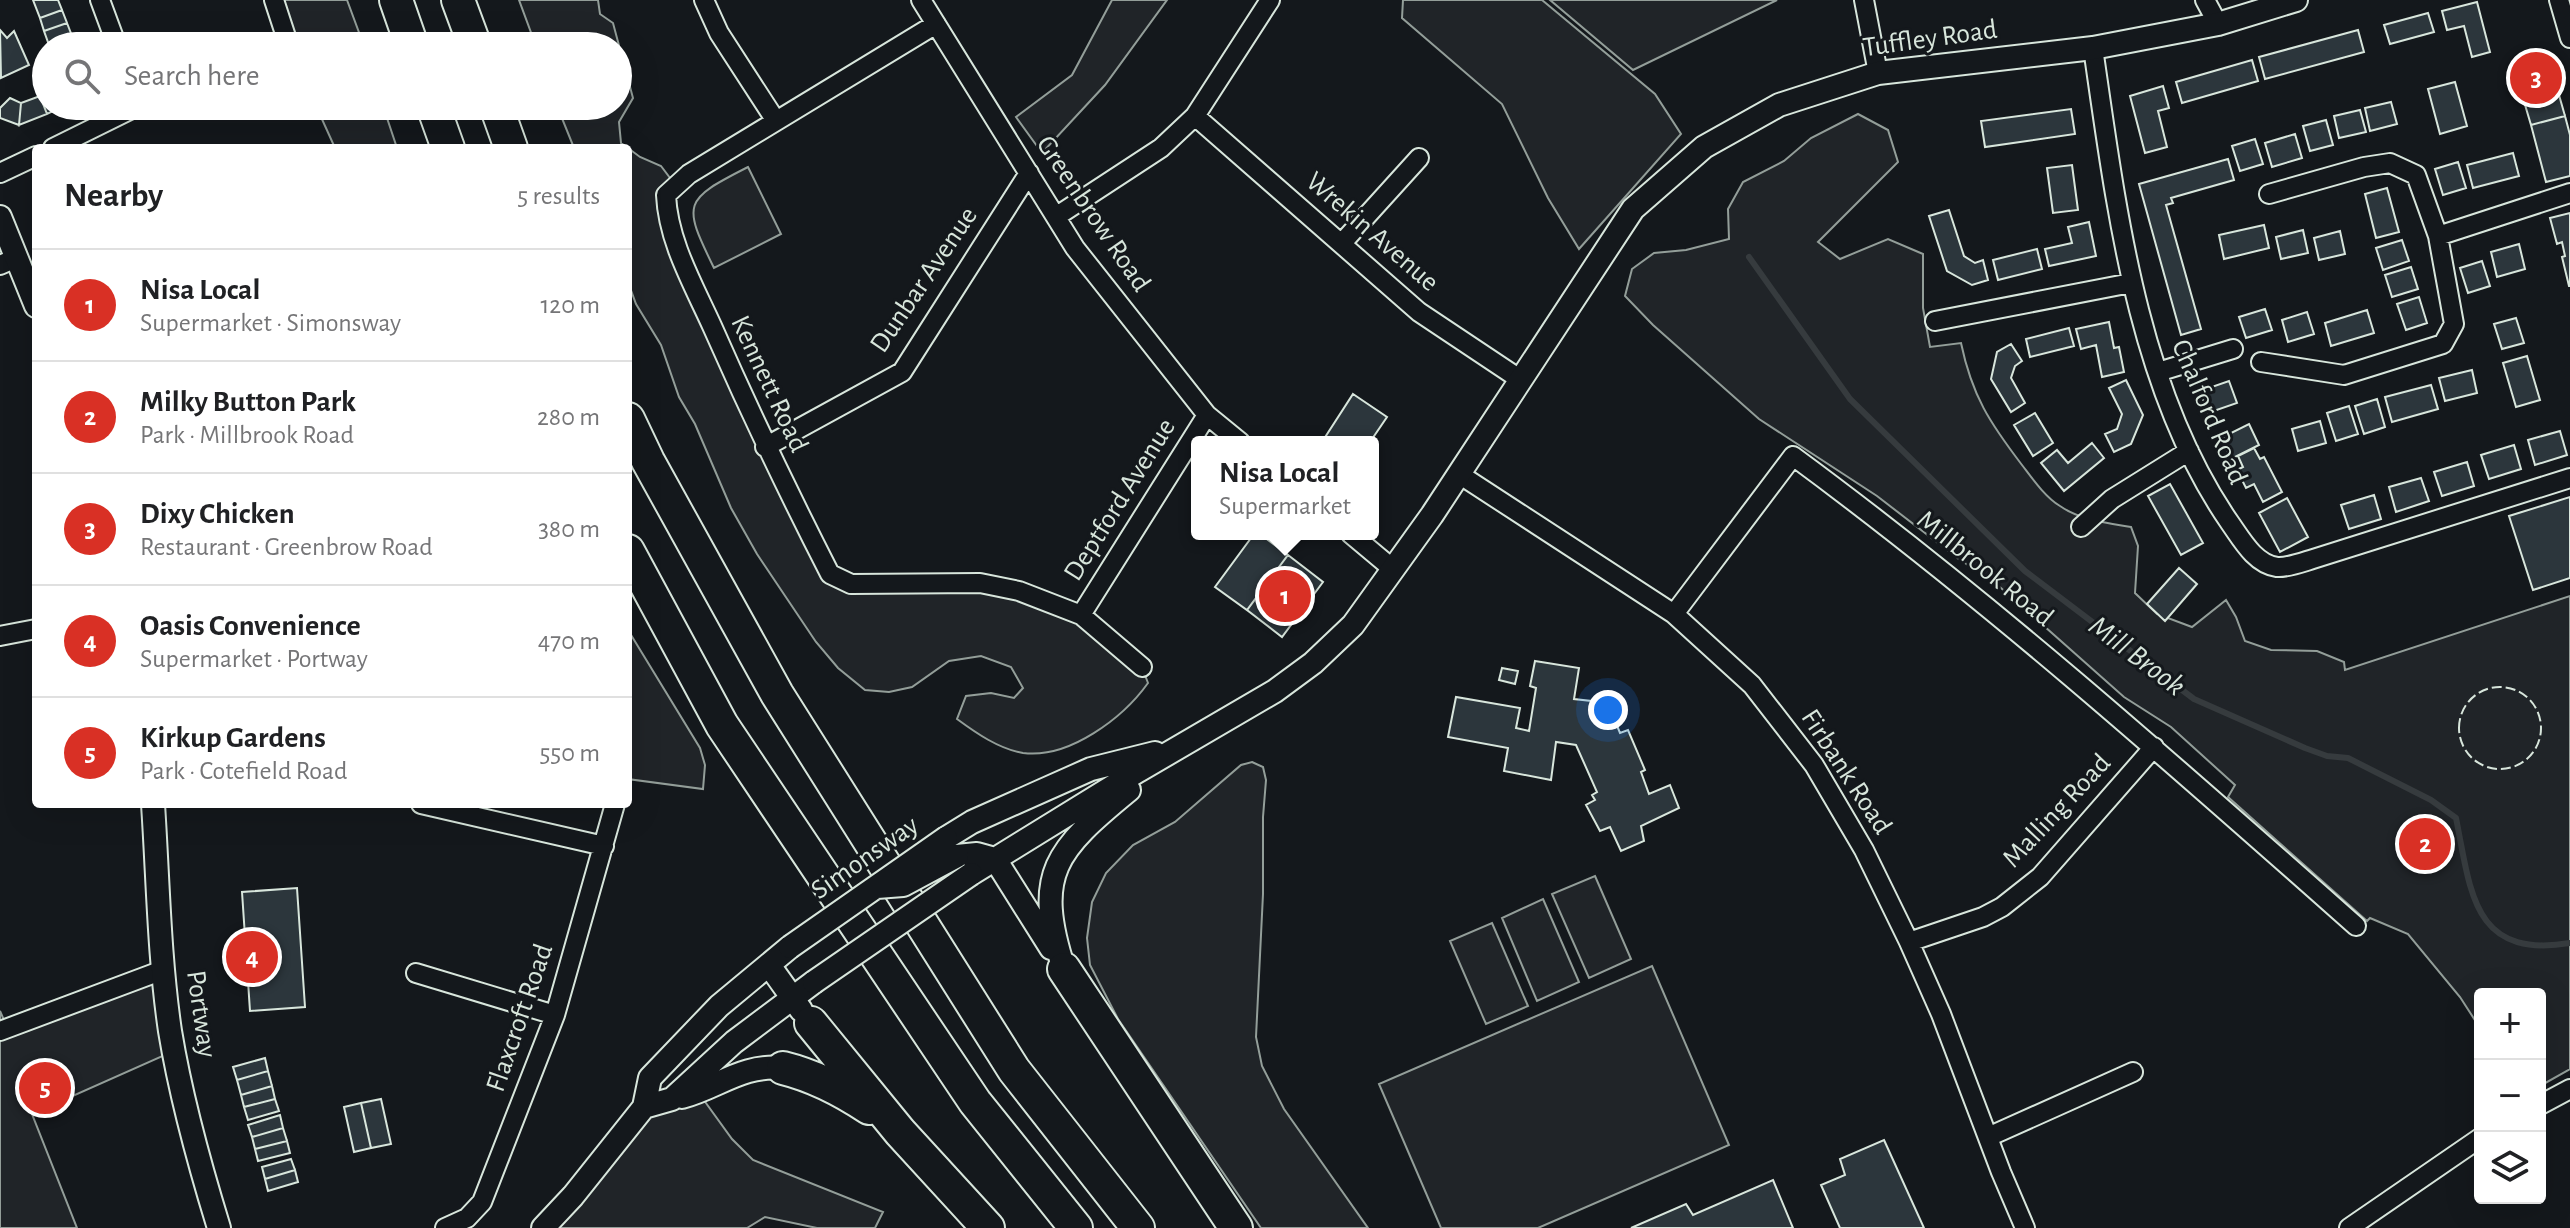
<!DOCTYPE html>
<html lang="en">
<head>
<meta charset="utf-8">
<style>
	body { margin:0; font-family:"Alegreya Sans",sans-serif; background:#f2f2f2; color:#202124 }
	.controls { position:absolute; right:24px; bottom:24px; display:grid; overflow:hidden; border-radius:8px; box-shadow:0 8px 32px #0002 }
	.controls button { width:72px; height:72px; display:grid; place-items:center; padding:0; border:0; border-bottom:2px solid #e0e0e0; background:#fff; color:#202124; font:40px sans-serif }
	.you { position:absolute; left:1608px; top:710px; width:28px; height:28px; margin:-20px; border:6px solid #fff; border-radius:50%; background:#1a73e8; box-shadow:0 0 0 12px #1a73e833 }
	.badge { display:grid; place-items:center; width:52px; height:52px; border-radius:50%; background:#d93025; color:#fff; font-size:26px; font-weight:700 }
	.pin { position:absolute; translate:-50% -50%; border:4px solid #fff; box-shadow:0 2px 8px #0006 }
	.popup { position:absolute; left:1191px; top:436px; width:188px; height:104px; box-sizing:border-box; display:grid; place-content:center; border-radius:8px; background:#fff; filter:drop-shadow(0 2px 6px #0005); font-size:26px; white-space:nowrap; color:#757577 }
	.popup b { font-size:30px; color:#202124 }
	.popup::after { content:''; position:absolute; left:50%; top:100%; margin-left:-16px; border:16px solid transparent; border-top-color:#fff }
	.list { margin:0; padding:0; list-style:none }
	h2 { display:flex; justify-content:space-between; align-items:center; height:104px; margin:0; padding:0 32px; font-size:34px }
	h2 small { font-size:26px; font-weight:400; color:#757577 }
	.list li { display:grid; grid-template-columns:52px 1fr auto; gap:24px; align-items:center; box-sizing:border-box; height:112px; padding:0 32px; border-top:2px solid #e0e0e0 }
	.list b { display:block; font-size:30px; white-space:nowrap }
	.list p { margin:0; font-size:26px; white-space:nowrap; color:#757577 }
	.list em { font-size:26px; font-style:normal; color:#757577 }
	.icon { flex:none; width:44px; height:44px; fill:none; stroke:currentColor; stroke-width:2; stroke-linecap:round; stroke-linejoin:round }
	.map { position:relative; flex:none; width:2570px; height:1228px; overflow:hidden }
	.search { position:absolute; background:#fff; box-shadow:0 8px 32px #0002; left:32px; top:32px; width:600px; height:88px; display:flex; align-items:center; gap:20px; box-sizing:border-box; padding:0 28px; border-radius:44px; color:#757577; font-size:30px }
	.panel { position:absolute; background:#fff; box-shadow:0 8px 32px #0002; left:32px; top:144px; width:600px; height:664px; border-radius:8px }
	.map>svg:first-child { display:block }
	.green { fill:#202428; stroke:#939e99; stroke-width:2 }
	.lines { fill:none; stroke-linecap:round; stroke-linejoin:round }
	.stream { stroke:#363b3e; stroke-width:6 }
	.building { fill:#2c363c; stroke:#d8e6dc; stroke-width:2 }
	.minor-casing { stroke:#d8e6dc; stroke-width:22 }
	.tertiary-casing { stroke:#d8e6dc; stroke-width:26 }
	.motorway-casing { stroke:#d8e6dc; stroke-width:36 }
	.minor { stroke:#14181c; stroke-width:18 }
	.tertiary { stroke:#14181c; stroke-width:22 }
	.motorway { stroke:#14181c; stroke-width:32 }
	.tertiary-bridge-casing { stroke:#d8e6dc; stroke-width:26; stroke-linecap:butt }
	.tertiary-bridge { stroke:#14181c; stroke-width:22 }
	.fence { stroke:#d8e6dc; stroke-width:2; stroke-dasharray:10 4; stroke-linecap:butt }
	.labels { text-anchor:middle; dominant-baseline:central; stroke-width:6; stroke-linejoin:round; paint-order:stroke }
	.street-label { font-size:28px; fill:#d8e6dc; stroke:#14181c }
	.water-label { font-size:30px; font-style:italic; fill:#d8e6dc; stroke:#14181c }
</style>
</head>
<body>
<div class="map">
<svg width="2570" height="1228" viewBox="0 0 2570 1228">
	<rect width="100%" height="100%" fill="#14181c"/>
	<path class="green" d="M274,0H347L364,46H289Z
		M519,0H598L600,14L613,23L633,98L619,122L621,143L628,148H574L557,106H618V46H536Z
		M1112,0H1167L1105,85L1042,153L1016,117L1072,75Z
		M1403,0H1542L1655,94L1681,134L1579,249L1548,198L1502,104L1402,18Z
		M1550,0H1777L1633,70Z
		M316,106H383L397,148H335Z
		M1858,114L1888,130L1898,162L1818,242L1840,259L1888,239L1923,254V308L1930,347L1961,343C1972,396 1990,423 2022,465C2032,478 2045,497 2060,506C2080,520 2107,523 2131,527L2138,546L2135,593L2157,614L2192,627L2226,600L2236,617L2245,641L2271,650L2317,651L2344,662L2345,670L2570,596V1069L2540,1086V994H2480V1028L2460,997L2408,934L2370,918L2367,921L2228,797L2235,785L2171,727L2124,697L1992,580L1960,560L1877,496L1759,419L1653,325L1625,296L1632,269L1654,253L1686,250L1729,239L1728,209L1743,182L1784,161L1811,138Z
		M628,148L640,157L661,166L676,186L668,220L830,574L980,583L1081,615L1142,667L1148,683C1123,718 1069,759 1023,753C999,749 976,733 957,719L966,696L991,693L1014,698L1023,688L1011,667L981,656L949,661L912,687L889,692L865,690L838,668L816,642L757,554L731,508L695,424L679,397L661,345L636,304L628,282Z
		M748,167L781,234L714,268C682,203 683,200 748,167Z
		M628,630L700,748L705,765L703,789L628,779Z
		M1252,762L1263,767L1266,780L1263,817V894L1256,1037L1262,1066L1284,1109L1368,1228H1261L1118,1019L1090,965L1087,938L1092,902L1106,873L1133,845L1175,822L1241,765Z
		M1595,876L1631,959L1589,978L1552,894Z
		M1543,899L1579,982L1537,1001L1502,918Z
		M1492,923L1528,1006L1486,1024L1450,941Z
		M1652,966L1729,1145L1538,1228H1441L1379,1084Z
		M163,970L174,1051L32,1114L77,1228H0V1011L7,1027Z
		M698,1092L732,1139L753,1160L883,1212L875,1228H817L765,1217L747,1228H543L644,1107Z"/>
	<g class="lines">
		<path class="stream" d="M1749,257L1850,399L2025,571L2194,699L2305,748L2327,756L2348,758L2431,800L2456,818C2471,893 2473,959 2570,943"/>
	</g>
	<path class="building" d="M33,0H58L62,10L40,18Z
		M2477,2L2490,52L2472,57L2464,26L2447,30L2442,11Z
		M62,10L67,23L44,31L40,18Z
		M2428,13L2434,32L2390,44L2384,25Z
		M67,23L72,36L49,45L44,31Z
		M0,30L7,38L14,31L29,65L1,78Z
		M2358,30L2364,52L2265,79L2259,57Z
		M2549,58L2557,88L2523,98L2515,67Z
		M2252,60L2258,81L2182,103L2176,82Z
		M2455,82L2467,126L2440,134L2428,89Z
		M2163,86L2169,108L2158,111L2167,147L2145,153L2130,96Z
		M2557,88L2565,116L2531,125L2523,98Z
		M46,93V106H64L47,114L40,96Z
		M40,96L47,114L19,125L21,103Z
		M10,98L21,103L19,125L0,118V108Z
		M2391,102L2397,124L2370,131L2365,108Z
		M2071,109L2075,134L1985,147L1981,121Z
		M2360,110L2366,132L2339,138L2334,116Z
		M2565,116L2570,135V176L2546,182L2531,125Z
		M2326,120L2333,145L2310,151L2303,126Z
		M2295,134L2302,158L2272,167L2265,143Z
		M2255,139L2263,164L2240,171L2232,146Z
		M2513,153L2519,176L2473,188L2467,165Z
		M2228,159L2234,180L2171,198L2173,203L2166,205L2201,329L2181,335L2139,184Z
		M2458,162L2466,188L2443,195L2435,169Z
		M2072,165L2078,210L2053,213L2047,168Z
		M2387,188L2399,232L2376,238L2365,194Z
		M1949,210L1964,256L1975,263L1983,260L1988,280L1972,285L1947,271L1929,216Z
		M2570,213V286H2569L2562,257L2565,256L2562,242L2557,244L2550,218Z
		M2089,222L2096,256L2049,266L2045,249L2072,243L2068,227Z
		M2264,225L2269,248L2224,259L2219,235Z
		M2303,230L2308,253L2281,259L2276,237Z
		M2340,231L2345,254L2319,260L2314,238Z
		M2402,240L2409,261L2383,270L2376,248Z
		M2519,244L2525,269L2497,277L2491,252Z
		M2037,249L2042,269L1998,280L1993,260Z
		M2482,261L2490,286L2468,293L2460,268Z
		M2411,267L2418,289L2392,297L2385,275Z
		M2419,297L2427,323L2406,330L2397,304Z
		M2265,309L2272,330L2246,338L2239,317Z
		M2367,310L2374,333L2331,346L2325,323Z
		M2307,312L2314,334L2288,342L2282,320Z
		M2516,318L2524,343L2502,349L2494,324Z
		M2109,322L2114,348L2119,347L2124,372L2102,377L2096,345L2081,349L2076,329Z
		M2069,328L2074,346L2030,357L2026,339Z
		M2011,344L2022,361L2015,366L2011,378L2025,403L2011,412L1991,379L1997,352Z
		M2527,356L2540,400L2516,407L2503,363Z
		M2472,370L2477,393L2445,401L2439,378Z
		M2126,380L2143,415L2131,444L2114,452L2105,434L2117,429L2122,414L2109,388Z
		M2229,381L2237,403L2208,413L2200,391Z
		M2431,385L2438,409L2392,422L2385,397Z
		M1353,394L1387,417L1370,442H1322Z
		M2377,399L2385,427L2364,434L2355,406Z
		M2349,406L2358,434L2336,441L2327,413Z
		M2035,413L2053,443L2033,456L2014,425Z
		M2320,421L2326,443L2298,451L2292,429Z
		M2249,424L2259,445L2231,459L2221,438Z
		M2560,431L2567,455L2535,465L2528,440Z
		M2092,443L2104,458L2064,491L2041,463L2057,450L2068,463Z
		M2514,445L2521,469L2489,479L2481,455Z
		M2254,448L2260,459L2264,457L2282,492L2263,502L2254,484L2246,488L2237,470L2243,467L2238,456Z
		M2467,462L2474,486L2442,496L2434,472Z
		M2421,478L2429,501L2396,512L2389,487Z
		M2170,484L2203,543L2181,555L2148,496Z
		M2374,495L2381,519L2349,529L2341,505Z
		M2570,497V578L2533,590L2509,516Z
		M2287,498L2308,537L2280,552L2259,513Z
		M1254,534H1260L1288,555L1247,610L1215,587Z
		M1288,555L1323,582L1282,637L1247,610Z
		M2179,568L2197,584L2165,621L2147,604Z
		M1535,661L1579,668L1574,699L1601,702L1609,706L1620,733L1628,730L1645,770L1641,772L1649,794L1670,785L1679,808L1641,826L1644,841L1621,851L1610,827L1600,831L1586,805L1595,800L1592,795L1597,792L1576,745L1556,742L1551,780L1504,771L1508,748L1448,737L1456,697L1520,708L1516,728L1529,731L1536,688L1530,686Z
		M1502,668L1518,671L1515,684L1499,680Z
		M297,888L305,1007L250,1011L242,892Z
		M265,1058L268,1071L237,1080L233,1067Z
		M268,1071L272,1086L241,1095L237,1080Z
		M272,1086L275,1099L244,1107L241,1095Z
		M275,1099L279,1111L248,1120L244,1107Z
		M381,1099L391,1144L371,1148L361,1103Z
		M361,1103L371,1148L354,1152L344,1107Z
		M280,1115L283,1128L252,1137L248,1125Z
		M283,1128L287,1141L255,1149L252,1137Z
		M1884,1140L1924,1228H1840L1821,1185L1845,1175L1840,1159Z
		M287,1141L290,1153L258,1161L255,1149Z
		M291,1159L295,1170L265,1179L262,1167Z
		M295,1170L298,1182L268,1191L265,1179Z
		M1773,1180L1793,1228H1631L1686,1204L1693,1215Z"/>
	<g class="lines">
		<defs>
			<path id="minor" d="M100,0L117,46
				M274,0L289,46
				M704,0L719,33L776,121
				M921,0L1075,248L1207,415L1240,442
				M1864,0L1878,73
				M2205,0L2218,24
				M2559,0L2570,38
				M936,24L689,174L666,195C668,241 693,284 712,326C749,410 788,492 830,574L851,584L980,583L1019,591L1081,615L1142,667
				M2093,48C2116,206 2137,389 2230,523C2242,540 2255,564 2277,567C2287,568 2303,562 2313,559L2570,478
				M1195,116L1419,312L1521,380
				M53,148L138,106
				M0,173L36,156
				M1057,216L1161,148L1195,116L1270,0
				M2438,236L2570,193
				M1342,243L1419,158
				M0,265L16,258
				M1935,321L2131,283
				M2261,362L2344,375L2443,344L2454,324L2438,236L2416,175L2390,163L2364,167L2269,194
				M2158,372L2233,349
				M765,447L902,372L1029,173
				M1459,474L1674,614L1752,685L1814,765L1864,850L1909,942L1941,1014L2001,1172L2025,1228
				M2081,527L2112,499L2189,451
				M1351,534L1394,570
				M1674,614L1793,456C1990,601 2173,764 2356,926
				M1081,615L1207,415
				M0,636L36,629
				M421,804L604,846
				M1909,942L1983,917L2002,907L2040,877L2154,747
				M416,973L555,1015
				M0,1031L163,970
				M2540,1105L2570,1089
				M1988,1137L2133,1072
				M445,1228L467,1218L482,1202L555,1015L615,804
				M2349,1228L2480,1138"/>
			<path id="tertiary" d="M0,217L36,306
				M153,804C158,879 159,956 170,1031C181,1098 199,1163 219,1228
				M946,838L972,822L1091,769L1155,753
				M957,856L977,854L995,859L1051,948
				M971,874L1138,771L1275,691L1313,663L1353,625L1432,515L1633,209L1704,147L1779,105L1878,73L2093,48L2218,24L2296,0
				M769,965L801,1010
				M1064,969C1033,873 1056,850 1129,790
				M682,1097C719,1087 742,1064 783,1068
				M644,1107L672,1099L734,1042L814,982
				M543,1228L573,1196L644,1107L650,1078L719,1006L790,947"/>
			<path id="motorway" d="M396,0L412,46
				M458,0L475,46
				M433,106L448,148
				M496,106L511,148
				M628,419L648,461L777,694L1014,1070L1138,1228
				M628,551L722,725L975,1102L1076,1228
				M1064,969L1236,1228
				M811,1023L900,1132L988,1228
				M783,1068C815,1076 842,1090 869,1108"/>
		</defs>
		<use href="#minor" class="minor-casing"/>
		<use href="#tertiary" class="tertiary-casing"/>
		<use href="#motorway" class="motorway-casing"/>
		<use href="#minor" class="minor"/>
		<use href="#tertiary" class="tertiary"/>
		<use href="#motorway" class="motorway"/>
		<defs>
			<path id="tertiary-bridge" d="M877,887L903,885L957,856
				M790,947L946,838
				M814,982L971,874"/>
		</defs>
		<use href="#tertiary-bridge" class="tertiary-bridge-casing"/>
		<use href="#tertiary-bridge" class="tertiary-bridge"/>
		<path class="fence" d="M2459 728a41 41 0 1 1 82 0a41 41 0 1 1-82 0Z"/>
	</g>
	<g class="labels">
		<g class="street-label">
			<text transform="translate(1930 39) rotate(-8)">Tuffley Road</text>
			<text transform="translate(1093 214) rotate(56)">Greenbrow Road</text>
			<text transform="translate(1372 232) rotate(41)">Wrekin Avenue</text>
			<text transform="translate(924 280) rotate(-56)">Dunbar Avenue</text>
			<text transform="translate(769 384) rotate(65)">Kennett Road</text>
			<text transform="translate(2209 412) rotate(67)">Chalford Road</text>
			<text transform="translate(1120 500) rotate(-58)">Deptford Avenue</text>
			<text transform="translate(1985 569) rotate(39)">Millbrook Road</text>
			<text transform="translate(1846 772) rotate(57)">Firbank Road</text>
			<text transform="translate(2057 811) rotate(-47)">Malling Road</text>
			<text transform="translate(865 858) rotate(-35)">Simonsway</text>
			<text transform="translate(201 1014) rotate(82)">Portway</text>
			<text transform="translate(520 1018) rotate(-71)">Flaxcroft Road</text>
		</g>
		<g class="water-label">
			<text transform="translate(2137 656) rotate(37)">Mill Brook</text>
		</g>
	</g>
</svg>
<div class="controls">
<button>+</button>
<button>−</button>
<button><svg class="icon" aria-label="layers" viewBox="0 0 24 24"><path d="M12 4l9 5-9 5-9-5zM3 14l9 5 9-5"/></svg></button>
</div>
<div class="you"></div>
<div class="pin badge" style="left:1285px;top:596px">1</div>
<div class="popup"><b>Nisa Local</b>Supermarket</div>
<div class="pin badge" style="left:2425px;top:844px">2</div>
<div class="pin badge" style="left:2536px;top:78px">3</div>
<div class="pin badge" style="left:252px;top:957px">4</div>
<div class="pin badge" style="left:45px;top:1088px">5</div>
<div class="search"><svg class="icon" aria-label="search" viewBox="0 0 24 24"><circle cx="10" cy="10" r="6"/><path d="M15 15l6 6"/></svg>Search here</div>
<section class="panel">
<h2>Nearby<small>5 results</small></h2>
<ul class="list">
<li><span class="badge">1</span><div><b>Nisa Local</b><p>Supermarket · Simonsway</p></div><em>120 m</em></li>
<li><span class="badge">2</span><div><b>Milky Button Park</b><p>Park · Millbrook Road</p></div><em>280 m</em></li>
<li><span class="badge">3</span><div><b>Dixy Chicken</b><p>Restaurant · Greenbrow Road</p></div><em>380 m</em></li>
<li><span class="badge">4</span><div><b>Oasis Convenience</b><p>Supermarket · Portway</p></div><em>470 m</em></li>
<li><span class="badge">5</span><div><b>Kirkup Gardens</b><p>Park · Cotefield Road</p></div><em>550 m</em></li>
</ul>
</section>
</div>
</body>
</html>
